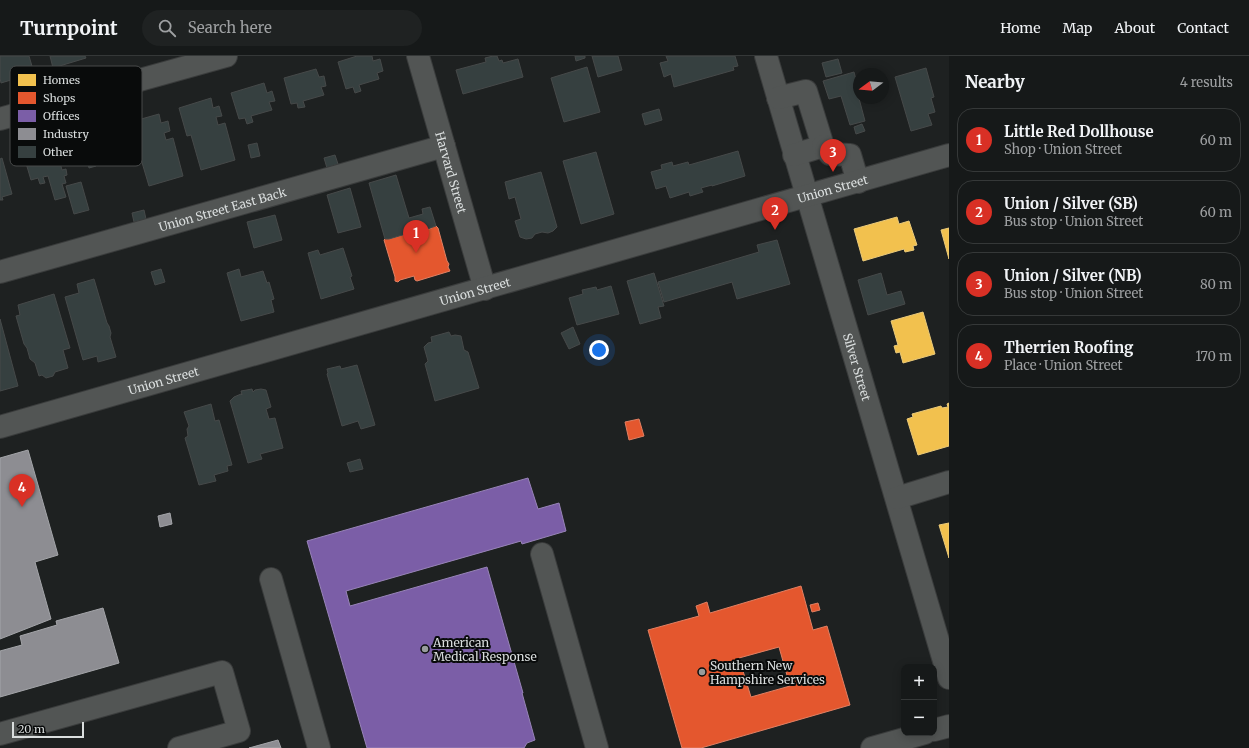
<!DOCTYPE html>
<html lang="en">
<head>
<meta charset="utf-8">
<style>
	body { margin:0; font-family:Merriweather,serif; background:#1f2222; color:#f1f3f6 }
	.controls { position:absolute; right:12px; bottom:12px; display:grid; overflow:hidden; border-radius:8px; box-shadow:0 2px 10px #0003 }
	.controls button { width:36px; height:36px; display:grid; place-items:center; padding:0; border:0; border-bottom:1px solid #353838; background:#161919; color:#f1f3f6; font:20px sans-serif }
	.compass { position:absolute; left:853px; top:12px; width:36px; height:36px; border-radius:50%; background:#161919; box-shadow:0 2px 10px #0003; rotate:254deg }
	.scale { position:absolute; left:12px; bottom:10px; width:72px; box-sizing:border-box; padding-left:4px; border:2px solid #dadede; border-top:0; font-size:11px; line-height:14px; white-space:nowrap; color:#dadede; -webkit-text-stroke:3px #090b0b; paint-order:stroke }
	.you { position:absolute; left:599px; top:294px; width:14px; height:14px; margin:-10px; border:3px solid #fff; border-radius:50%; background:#1a73e8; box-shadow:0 0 0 6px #1a73e833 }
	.badge { display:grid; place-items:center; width:26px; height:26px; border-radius:50%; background:#d93025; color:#fff; font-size:13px; font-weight:700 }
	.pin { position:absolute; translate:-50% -33px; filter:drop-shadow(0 1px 2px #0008) }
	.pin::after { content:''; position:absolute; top:21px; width:14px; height:12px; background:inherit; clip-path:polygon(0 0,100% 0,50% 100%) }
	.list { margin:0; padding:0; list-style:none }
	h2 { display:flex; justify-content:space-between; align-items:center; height:52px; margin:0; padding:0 16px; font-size:17px }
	h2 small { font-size:13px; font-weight:400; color:#9ea0a2 }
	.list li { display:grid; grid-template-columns:26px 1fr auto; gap:12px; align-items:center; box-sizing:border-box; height:64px; margin:0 8px 8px; padding:0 8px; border:1px solid #353838; border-radius:16px }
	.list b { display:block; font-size:15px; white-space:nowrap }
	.list p { margin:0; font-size:13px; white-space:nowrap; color:#9ea0a2 }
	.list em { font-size:13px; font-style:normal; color:#9ea0a2 }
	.icon { flex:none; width:22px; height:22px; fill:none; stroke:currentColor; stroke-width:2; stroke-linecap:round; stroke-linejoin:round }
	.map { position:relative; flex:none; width:949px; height:692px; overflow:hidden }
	header { display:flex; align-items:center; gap:24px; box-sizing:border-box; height:56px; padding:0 20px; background:#161919; border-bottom:1px solid #353838 }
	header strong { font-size:19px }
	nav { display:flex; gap:22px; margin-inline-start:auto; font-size:14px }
	.search { width:280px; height:36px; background:#1f2222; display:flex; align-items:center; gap:10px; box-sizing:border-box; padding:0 14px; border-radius:22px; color:#9ea0a2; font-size:15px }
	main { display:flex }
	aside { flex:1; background:#161919 }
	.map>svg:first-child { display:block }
	.homes { fill:#f2c14e; stroke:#ebca79 }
	.shops { fill:#e4572e; stroke:#e18063; fill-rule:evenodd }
	.offices { fill:#7b5ea7; stroke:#9884b8 }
	.industry { fill:#8d8d92; stroke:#a4a5a9 }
	.building { fill:#364040; stroke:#464949 }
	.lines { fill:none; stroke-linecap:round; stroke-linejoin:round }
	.minor-casing { stroke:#3a3c3c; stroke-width:24 }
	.minor { stroke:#525554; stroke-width:22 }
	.poi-dot { fill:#989c9c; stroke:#090b0b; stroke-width:1.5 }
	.labels { text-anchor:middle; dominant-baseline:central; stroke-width:4; stroke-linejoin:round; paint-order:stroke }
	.street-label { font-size:12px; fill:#dadede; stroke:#090b0b }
	.poi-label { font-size:12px; fill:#dadede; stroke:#090b0b; text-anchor:start }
	.key { fill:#090b0b; stroke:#484a4a; stroke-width:1 }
	.key-label { font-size:11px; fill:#dadede }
</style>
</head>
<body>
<header>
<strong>Turnpoint</strong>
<div class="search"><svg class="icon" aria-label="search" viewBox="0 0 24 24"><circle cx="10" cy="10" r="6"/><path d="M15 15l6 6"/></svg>Search here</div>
<nav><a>Home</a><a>Map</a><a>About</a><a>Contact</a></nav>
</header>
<main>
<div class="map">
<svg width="949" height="692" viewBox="0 0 949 692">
	<rect width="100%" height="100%" fill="#1e2121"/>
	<path class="homes" d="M897,161L899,168L909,165L917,189L913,190L914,194L905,196L904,193L863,205L854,173Z
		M949,172V203L941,174Z
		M923,256L935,298L903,307L900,296L896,297L894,290L898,289L891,265Z
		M949,347V390L918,399L907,363L913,361L912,358L941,350L942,352L948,351L947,348Z
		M949,467V502L939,469Z"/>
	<path class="shops" d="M434,170H436L438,172L447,205L449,208L448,211L450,215L417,225L415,224L414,220L400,224L398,226L395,225V221L384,184L386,182L389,183L416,175V177L432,172Z
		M639,363L644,380L629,384L625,366Z
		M801,530L813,574L827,570L850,649L701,692H682L648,574L699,560L696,550L707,546L710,557ZM779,591L790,630L751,641L739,602Z
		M818,547L820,554L812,556L810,549Z"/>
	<path class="offices" d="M528,422L538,453L559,447L566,475L522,488L521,485L346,535L350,550L487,511L523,637H522L535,684L527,687L524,692H367L307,485Z"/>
	<path class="industry" d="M28,394L58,499L35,506L51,563L0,583V402Z
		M170,457L172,468L160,471L158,460Z
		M103,552L119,607L0,641V595L22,589L20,580L57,569L56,565Z
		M278,684L281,692H249Z"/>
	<path class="building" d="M0,0H29L34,17L1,27L0,22Z
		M50,0H85L86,2L53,12Z
		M357,0H372L373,5L380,3L383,15L377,17L379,23L359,29L361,35L355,37L353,31L346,33L338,6Z
		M493,0H497L499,5L502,4L503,7L518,3L523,21L463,38L456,14L486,6L485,2Z
		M575,0H585V2L576,5Z
		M592,0H618L622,14L598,21Z
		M666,0H735L738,10L733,11L734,14L674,31L671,18L664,21L660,7L668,5Z
		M838,3L842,17L826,21L822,7Z
		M587,11L600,56L564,66L551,22Z
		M926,12L934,41L931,42L935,56L928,58L932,69L911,75L895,21Z
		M316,13L319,21L324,20L326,30L321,31L324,39L303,45L305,51L298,52L297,47L291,48L284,22Z
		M854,16L859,35H857L865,65L850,69L841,40L829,43L823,25Z
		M264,27L267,37L272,35L275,45L269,46L272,54L251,60L253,66L247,68L245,62L239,63L231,37Z
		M211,42L213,52L219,50L222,60L216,61L218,69L225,67L235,104L201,114L191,79L187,80L179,52Z
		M659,53L662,64L645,69L642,58Z
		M159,58L161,67L168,65L170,75L164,77L166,84L173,82L183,120L149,130L138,93L135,94L127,67Z
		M862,68L865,75L856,78L854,71Z
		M108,73L110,81L116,80L121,97L95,106L96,110L89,112L88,107L83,109L75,82Z
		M257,87L260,100L251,102L248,89Z
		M55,88L62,114L66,113L67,119L64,120L66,127L62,128L66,141L55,144L48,120L43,121L45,127L40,128L38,122L31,124L23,97Z
		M738,95L745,120L712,130V129L701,132L703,136L690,140L689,136L670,142L666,130L656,133L651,116L662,113L661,109L672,106L673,110L688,106L689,109Z
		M596,96L614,158L581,168L563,105Z
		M335,99L338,108L327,112L324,102Z
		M2,102L12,138L2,141L3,144H0V103Z
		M541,116L557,171L553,175L548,177L542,176L535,178L532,182L526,183L520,181L515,165L521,163L515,141L509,143L505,126Z
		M396,119L409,162L423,158L422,153L430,151L436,170L416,177V175L389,183H385L369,127Z
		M81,126L89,154L74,158L66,130Z
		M350,132L361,171L338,177L327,139Z
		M144,154L146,163L134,166L132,157Z
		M275,159L282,184L254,192L247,166Z
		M777,184L790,228L737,243L732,226L664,246L658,226L759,196L757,189Z
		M343,192L352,220L350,221L354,233L321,243L308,197L318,194L320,199Z
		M161,213L165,226L155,229L151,216Z
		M239,213L241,221L263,215L267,227L269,226L274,243L271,244L274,256L241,265L227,217Z
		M654,217L664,250L658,251L661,262L640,268L627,225Z
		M881,217L887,239L901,235L905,248L868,259L858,224Z
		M94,223L107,267L109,270L111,277L110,281L116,301L98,306L97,300L83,304L65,241L79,237L77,228Z
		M611,230L619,258L577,269L569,242L583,238L582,234L596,231L597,234Z
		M54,238L70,292L63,294L68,312L55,316L53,320L46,322L42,319L39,320L35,307L30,303L27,292L24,288L16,260L20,259L18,249Z
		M0,263L18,330L0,335Z
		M573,271L580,288L569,293L561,277Z
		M449,276L451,280L455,279L461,280L464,294L468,296L479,332L435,345L425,308L428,305L424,291L428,287L432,286L431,281Z
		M357,309L375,369L361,373L358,365L342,370L327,318L328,317L327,313L340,310L341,313Z
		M252,333L253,336L255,334L261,333L266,334L271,351L266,353L269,363L275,362L283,392L260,398L262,403L248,407L230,345L234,341L241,338L242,339L241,335Z
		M211,348L215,365L219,364L232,409L227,410L228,415L214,419L216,425L199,429L185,382L188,380L187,373L189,370L184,356Z
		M360,403L363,413L350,416L347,407Z"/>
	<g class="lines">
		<defs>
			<g id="minor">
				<path id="s1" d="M418,0L485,233"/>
				<path id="s2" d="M766,0C826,208 889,414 949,622"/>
				<path d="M778,42L806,35L823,90L794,99"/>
				<path d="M0,63L226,0"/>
				<path d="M823,90L830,98L850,99L858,126"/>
				<path id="s3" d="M0,216L444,90"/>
				<path id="s4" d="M0,371L949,99"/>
				<path d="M897,442L949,426"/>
				<path d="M542,498L597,692"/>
				<path d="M271,523L319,692"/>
				<path d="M934,674L949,670"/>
				<path d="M0,678L222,616L239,675L179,692"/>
				<path d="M872,692L925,677"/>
			</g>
		</defs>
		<use href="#minor" class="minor-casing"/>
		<use href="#minor" class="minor"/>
	</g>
	<g class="poi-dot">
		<circle cx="425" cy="593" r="4"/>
		<circle cx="702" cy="616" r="4"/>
	</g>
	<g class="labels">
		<g class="street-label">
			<text stroke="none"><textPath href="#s1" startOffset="121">Harvard Street</textPath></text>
			<text stroke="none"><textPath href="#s4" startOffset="866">Union Street</textPath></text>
			<text stroke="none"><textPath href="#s3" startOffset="231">Union Street East Back</textPath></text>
			<text stroke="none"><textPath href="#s4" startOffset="494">Union Street</textPath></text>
			<text stroke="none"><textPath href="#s2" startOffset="324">Silver Street</textPath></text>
			<text stroke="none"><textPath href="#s4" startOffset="170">Union Street</textPath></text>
		</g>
		<g class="poi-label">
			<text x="433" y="586">American<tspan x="433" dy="14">Medical Response</tspan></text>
			<text x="710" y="609">Southern New<tspan x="710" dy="14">Hampshire Services</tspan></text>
		</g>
	</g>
	<rect x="10" y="10" width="132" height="100" rx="6" class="key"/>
	<rect x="18" y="18" width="18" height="12" fill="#f2c14e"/>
	<rect x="18" y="36" width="18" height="12" fill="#e4572e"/>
	<rect x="18" y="54" width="18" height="12" fill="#7b5ea7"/>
	<rect x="18" y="72" width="18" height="12" fill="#8d8d92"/>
	<rect x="18" y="90" width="18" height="12" fill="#364040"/>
	<g class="key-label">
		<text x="43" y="28">Homes</text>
		<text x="43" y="46">Shops</text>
		<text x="43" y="64">Offices</text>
		<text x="43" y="82">Industry</text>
		<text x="43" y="100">Other</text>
	</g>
</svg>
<div class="controls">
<button>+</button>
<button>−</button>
</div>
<svg class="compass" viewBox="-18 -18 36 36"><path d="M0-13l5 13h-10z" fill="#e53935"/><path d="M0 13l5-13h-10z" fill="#9ea0a2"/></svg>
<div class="scale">20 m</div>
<div class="you"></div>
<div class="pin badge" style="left:416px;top:197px">1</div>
<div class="pin badge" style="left:775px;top:174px">2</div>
<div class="pin badge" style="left:833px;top:116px">3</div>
<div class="pin badge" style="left:22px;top:451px">4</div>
</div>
<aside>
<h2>Nearby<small>4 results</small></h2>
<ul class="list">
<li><span class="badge">1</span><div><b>Little Red Dollhouse</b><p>Shop · Union Street</p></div><em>60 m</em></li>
<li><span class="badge">2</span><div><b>Union / Silver (SB)</b><p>Bus stop · Union Street</p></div><em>60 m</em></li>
<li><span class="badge">3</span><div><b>Union / Silver (NB)</b><p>Bus stop · Union Street</p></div><em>80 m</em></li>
<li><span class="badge">4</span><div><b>Therrien Roofing</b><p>Place · Union Street</p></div><em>170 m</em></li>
</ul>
</aside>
</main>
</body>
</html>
